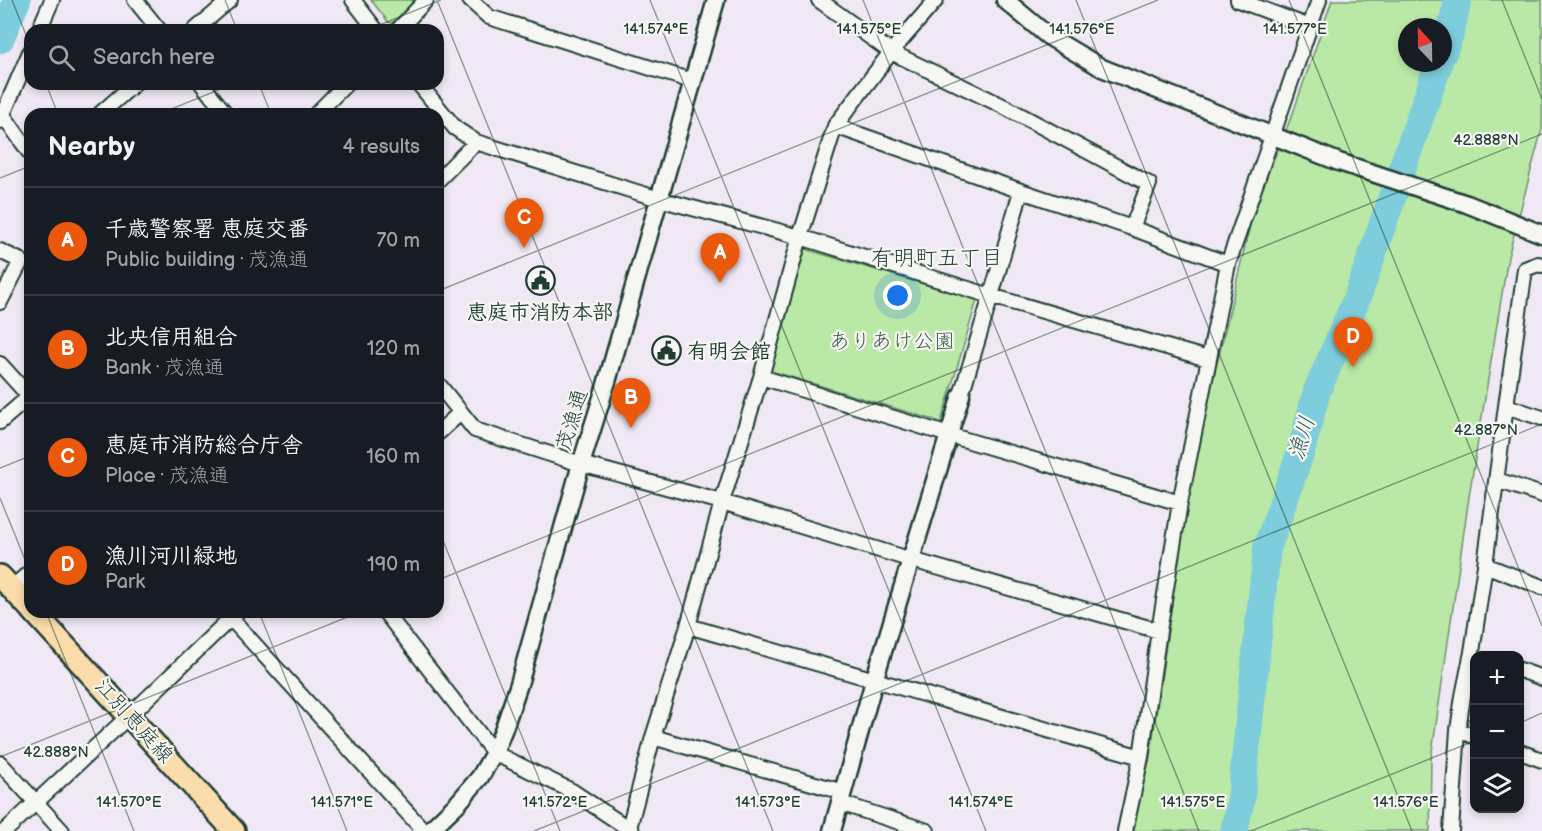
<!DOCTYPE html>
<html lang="en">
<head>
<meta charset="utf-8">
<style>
	body { margin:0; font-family:"Balsamiq Sans","Klee One",sans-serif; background:#20242c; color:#f1f3f6 }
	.controls { position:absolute; right:18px; bottom:18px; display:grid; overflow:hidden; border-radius:12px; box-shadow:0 3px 9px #0003 }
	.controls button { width:54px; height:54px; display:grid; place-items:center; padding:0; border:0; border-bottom:2px solid #363941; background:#171b24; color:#f1f3f6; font:30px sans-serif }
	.compass { position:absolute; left:1398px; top:18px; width:54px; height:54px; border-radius:50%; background:#171b24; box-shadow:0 3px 9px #0003; rotate:338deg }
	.you { position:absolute; left:898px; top:296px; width:21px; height:21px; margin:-15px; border:4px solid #fff; border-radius:50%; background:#1a73e8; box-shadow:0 0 0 9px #1a73e833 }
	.badge { display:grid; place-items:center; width:39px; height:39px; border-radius:50%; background:#ea580c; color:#fff; font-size:20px; font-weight:700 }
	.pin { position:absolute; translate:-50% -50px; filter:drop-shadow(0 2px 3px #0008) }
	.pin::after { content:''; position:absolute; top:32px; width:21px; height:18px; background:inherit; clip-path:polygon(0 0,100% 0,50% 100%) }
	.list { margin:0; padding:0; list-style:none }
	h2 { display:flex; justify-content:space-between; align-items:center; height:78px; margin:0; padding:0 24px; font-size:26px }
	h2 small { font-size:20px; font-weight:400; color:#9ea1a6 }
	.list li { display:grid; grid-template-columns:39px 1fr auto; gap:18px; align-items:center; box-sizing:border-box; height:108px; padding:0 24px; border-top:2px solid #363941 }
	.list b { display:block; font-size:22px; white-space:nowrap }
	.list p { margin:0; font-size:20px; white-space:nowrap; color:#9ea1a6 }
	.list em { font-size:20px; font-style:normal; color:#9ea1a6 }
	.icon { flex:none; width:33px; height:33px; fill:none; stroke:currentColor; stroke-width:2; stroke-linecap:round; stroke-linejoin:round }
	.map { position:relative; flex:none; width:1542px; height:831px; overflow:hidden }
	.search { position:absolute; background:#171b24; box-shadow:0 3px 9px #0003; left:24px; top:24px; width:420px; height:66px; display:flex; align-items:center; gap:15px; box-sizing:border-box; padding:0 21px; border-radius:18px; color:#9ea1a6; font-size:22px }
	.panel { position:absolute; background:#171b24; box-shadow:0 3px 9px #0003; left:24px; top:108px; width:420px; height:510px; border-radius:18px }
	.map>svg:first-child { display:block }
	.green { fill:#bae8a7; stroke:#6c926e; stroke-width:1.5; fill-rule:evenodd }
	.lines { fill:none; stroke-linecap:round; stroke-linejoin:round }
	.river { stroke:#7ecddc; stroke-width:28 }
	.minor-casing { stroke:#1f3d34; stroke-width:18 }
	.tertiary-casing { stroke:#1f3d34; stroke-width:21 }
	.primary-casing { stroke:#1f3d34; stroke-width:26 }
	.minor { stroke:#f6f6f2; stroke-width:14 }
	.tertiary { stroke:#f6f6f2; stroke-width:16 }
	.primary { stroke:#fbddab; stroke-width:21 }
	.ticks { fill:none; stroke:#1f3d34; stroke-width:1.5; stroke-opacity:0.45 }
	.labels { text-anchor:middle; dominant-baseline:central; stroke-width:4.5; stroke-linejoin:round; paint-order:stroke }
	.poi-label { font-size:21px; font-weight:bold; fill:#1f3d34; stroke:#f6f6f2 }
	.park-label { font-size:21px; fill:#3e5f4b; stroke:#f6f6f2 }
	.street-label { font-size:21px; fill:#1f3d34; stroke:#f6f6f2 }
	.neighbourhood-label { font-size:22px; fill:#1f3d34; stroke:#f6f6f2 }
	.water-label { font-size:22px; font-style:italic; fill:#325a56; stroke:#f6f6f2 }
	.ticks-label { font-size:15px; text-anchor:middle; fill:#1f3d34; stroke:#f6f6f2; stroke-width:4.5; stroke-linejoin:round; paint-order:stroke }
</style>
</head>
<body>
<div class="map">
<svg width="1542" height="831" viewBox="0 0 1542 831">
	<rect width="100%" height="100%" fill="#f0e9f5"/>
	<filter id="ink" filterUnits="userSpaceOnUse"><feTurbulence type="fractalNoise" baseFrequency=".0167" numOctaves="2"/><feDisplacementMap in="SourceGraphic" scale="12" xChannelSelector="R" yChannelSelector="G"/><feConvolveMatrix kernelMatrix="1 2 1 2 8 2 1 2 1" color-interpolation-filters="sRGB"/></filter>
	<g filter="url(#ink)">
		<path class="green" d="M371,0H418L400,20L389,23Z
			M1332,0H1542V129L1508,257L1470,490L1431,759L1430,831H1131L1150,757L1190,477L1255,204L1293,113ZM1407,27H1443V63H1407Z
			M805,249L977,300L941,422L771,371Z"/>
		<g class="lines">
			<path class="river" d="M0,39L17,0
				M1443,53L1450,34L1458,0
				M1234,831L1241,800L1267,548L1301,451L1317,391L1357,298L1439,63"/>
			<defs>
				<path id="minor" d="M135,0L159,30
					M353,0L376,30
					M470,0L489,17L692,81
					M819,0L891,52L1005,107L1149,184L1132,228
					M1238,0L1310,27
					M39,30L52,0
					M195,30L230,0
					M398,30L426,0
					M202,84L226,114
					M419,84L455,128L476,142L659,199L800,237L991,296L1208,359
					M100,114L134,84
					M316,114L346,84
					M3,115L30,153
					M0,121L30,52
					M835,126L1021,191L1132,228L1228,264
					M438,180L476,142
					M0,251L21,261L0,302
					M0,364L30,397
					M761,377L949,435L1180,503
					M438,384L475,430L581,464L722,502L912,560L1159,631
					M961,395L991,296L1021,191
					M1506,406L1542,418
					M0,422L30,396
					M438,433L460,413
					M1497,480L1542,495
					M1485,565L1542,587
					M12,588L30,572
					M385,612L494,753L572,791L632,831
					M226,613L424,831
					M688,626L1141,757
					M1520,670L1542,678
					M1458,730L1474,736
					M653,737L843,792
					M1520,752L1542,760
					M0,763L62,831
					M840,803L927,831
					M629,828L653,737L688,626L722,502L761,377L800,237L835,126L891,52L936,0
					M5,831L129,716L237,612
					M1125,831L1141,757L1159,631L1180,503L1228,264L1319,0
					M1451,831L1458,730L1463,696L1472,652L1485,565L1506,406L1525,269L1538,264L1542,265"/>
				<path id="tertiary" d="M1005,0L1048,36L1102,68L1339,162L1467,204L1542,234
					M429,831L458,803L480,777L494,753L504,728L519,684L581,464L606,385L716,0
					M832,831L874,681L961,395"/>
				<path id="primary" d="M0,576L30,608
					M34,612L234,831"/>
			</defs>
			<use href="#minor" class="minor-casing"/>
			<use href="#tertiary" class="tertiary-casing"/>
			<use href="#primary" class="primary-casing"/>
			<use href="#minor" class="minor"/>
			<use href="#tertiary" class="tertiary"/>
			<use href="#primary" class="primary"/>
		</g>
	</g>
	<path class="ticks" d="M12,0L30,45M225,0L237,30M437,0L773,831M650,0L986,831M863,0L1199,831M1076,0L1412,831M1289,0L1542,626M1502,0L1542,99M367,30L441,0M46,84L58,114M259,84L271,114M159,114L233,84M0,178L30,166M438,291L1158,0M0,468L30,456M0,498L30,572M438,528L560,831M438,580L1542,134M46,612L134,831M259,612L347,831M1520,723L1542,713M0,757L360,612M534,831L1542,424M1251,831L1474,741"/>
	<defs>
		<symbol id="civic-ring" viewBox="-11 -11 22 22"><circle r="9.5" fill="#f6f6f2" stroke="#1f3d34" stroke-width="1.5"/><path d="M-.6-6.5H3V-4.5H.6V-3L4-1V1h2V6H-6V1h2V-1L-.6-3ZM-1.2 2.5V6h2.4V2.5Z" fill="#1f3d34"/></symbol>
	</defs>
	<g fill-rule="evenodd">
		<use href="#civic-ring" x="524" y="264" width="33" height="33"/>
		<use href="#civic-ring" x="650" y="334" width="33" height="33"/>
	</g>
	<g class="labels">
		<g class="poi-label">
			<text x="540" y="312">恵庭市消防本部</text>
			<text x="687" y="351" text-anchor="start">有明会館</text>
		</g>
		<g class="park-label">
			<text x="892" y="341">ありあけ公園</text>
		</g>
		<g class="street-label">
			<text transform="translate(572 420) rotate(-73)">茂漁通</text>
			<text transform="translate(134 721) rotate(48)">江別恵庭線</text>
		</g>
		<g class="neighbourhood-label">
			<text x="937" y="258">有明町五丁目</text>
		</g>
		<g class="water-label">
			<text transform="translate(1302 438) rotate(-73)">漁川</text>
		</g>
	</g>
	<g class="ticks-label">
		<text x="656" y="34">141.574°E</text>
		<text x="869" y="34">141.575°E</text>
		<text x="1082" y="34">141.576°E</text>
		<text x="1295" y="34">141.577°E</text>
		<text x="1486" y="145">42.888°N</text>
		<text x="1486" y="435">42.887°N</text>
		<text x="56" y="757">42.888°N</text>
		<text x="129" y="807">141.570°E</text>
		<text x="342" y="807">141.571°E</text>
		<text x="555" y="807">141.572°E</text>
		<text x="768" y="807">141.573°E</text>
		<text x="981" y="807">141.574°E</text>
		<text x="1193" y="807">141.575°E</text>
		<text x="1406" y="807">141.576°E</text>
	</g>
</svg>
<div class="controls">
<button>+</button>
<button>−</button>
<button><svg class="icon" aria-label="layers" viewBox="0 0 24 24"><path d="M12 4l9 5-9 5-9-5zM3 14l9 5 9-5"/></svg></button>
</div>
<svg class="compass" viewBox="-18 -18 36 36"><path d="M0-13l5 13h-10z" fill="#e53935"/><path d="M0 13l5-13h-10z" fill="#9ea1a6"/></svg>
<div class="you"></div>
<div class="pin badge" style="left:720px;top:283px">A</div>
<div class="pin badge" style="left:631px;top:428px">B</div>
<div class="pin badge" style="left:524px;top:248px">C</div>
<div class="pin badge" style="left:1353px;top:367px">D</div>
<div class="search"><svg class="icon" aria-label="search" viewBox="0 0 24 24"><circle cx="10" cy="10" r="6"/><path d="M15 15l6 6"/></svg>Search here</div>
<section class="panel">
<h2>Nearby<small>4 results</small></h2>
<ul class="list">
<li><span class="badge">A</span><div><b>千歳警察署 恵庭交番</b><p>Public building · 茂漁通</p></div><em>70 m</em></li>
<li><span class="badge">B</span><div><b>北央信用組合</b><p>Bank · 茂漁通</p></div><em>120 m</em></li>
<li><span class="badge">C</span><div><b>恵庭市消防総合庁舎</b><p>Place · 茂漁通</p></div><em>160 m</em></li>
<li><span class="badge">D</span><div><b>漁川河川緑地</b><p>Park</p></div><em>190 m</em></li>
</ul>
</section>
</div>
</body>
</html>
